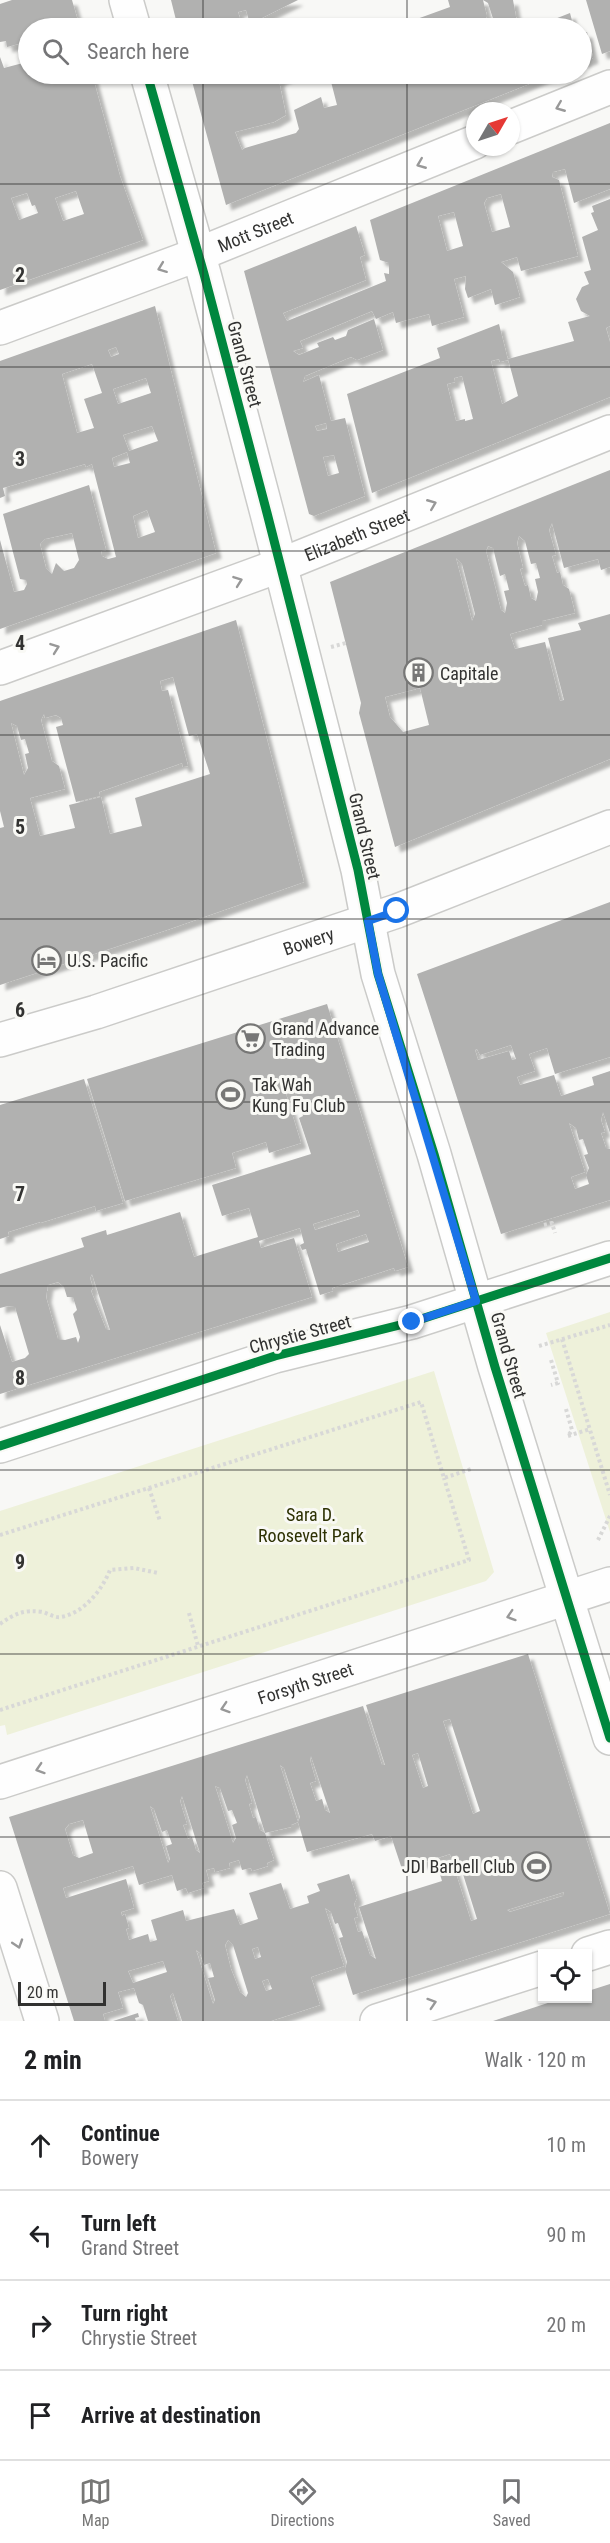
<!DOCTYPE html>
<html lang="en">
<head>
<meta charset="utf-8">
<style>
	body { margin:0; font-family:"Roboto Condensed",sans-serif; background:#f2f2f2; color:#202124 }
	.controls { position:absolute; right:18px; bottom:18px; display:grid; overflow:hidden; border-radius:0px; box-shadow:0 2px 4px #0004 }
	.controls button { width:54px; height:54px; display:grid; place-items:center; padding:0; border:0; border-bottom:2px solid #e0e0e0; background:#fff; color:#202124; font:30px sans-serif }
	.compass { position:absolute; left:466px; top:102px; width:54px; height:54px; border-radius:50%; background:#fff; box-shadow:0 2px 4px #0004; rotate:51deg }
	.scale { position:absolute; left:18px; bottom:15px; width:88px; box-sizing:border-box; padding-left:6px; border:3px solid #323231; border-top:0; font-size:16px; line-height:21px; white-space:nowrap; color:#323231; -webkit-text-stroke:4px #f9f9f5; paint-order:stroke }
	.stop { position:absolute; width:18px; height:18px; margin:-14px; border:4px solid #1a73e8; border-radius:50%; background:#fff }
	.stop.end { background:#1a73e8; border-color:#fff; box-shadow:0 2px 6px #0008 }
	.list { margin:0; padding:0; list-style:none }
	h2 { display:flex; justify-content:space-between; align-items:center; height:78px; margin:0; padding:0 24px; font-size:26px }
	h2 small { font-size:20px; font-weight:400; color:#757577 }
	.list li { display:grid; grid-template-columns:39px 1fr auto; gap:18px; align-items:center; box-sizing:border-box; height:90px; padding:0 24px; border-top:2px solid #e0e0e0 }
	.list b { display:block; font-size:22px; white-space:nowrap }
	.list p { margin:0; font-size:20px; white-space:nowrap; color:#757577 }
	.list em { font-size:20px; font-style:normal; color:#757577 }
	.icon { flex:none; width:33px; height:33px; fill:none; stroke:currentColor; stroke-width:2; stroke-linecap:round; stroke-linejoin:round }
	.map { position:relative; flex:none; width:610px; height:2021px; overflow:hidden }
	.search { position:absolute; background:#fff; box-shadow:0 2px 4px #0004; left:18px; right:18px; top:18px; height:66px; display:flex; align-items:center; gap:15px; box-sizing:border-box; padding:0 21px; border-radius:33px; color:#757577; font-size:22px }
	.sheet { height:438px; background:#fff }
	nav { display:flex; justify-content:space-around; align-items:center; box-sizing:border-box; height:84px; border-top:2px solid #e0e0e0; background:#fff; font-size:16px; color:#757577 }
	nav a { display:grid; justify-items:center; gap:3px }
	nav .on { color:#777776 }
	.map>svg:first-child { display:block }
	.green { fill:#eef1da }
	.building { fill:#b1b1b0; fill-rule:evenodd; filter:url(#shadow) }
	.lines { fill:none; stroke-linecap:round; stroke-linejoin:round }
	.minor-casing { stroke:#cbcbc9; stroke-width:36 }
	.major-casing { stroke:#cbcbc9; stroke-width:36 }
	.path { stroke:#d8d8d7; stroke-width:4; stroke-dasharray:3 3; stroke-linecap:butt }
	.minor { stroke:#fefefe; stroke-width:33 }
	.major { stroke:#fefefe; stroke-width:33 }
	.cycleway-casing { stroke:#f9f9f5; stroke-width:13 }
	.cycleway { stroke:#00873e; stroke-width:9 }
	.oneway { stroke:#989898 }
	.route { stroke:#1a73e8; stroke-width:8 }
	.grid { fill:none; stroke:#323231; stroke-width:1.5; stroke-opacity:0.55 }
	.labels { text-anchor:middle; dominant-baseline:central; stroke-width:6; stroke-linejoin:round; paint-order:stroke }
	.street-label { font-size:18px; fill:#323231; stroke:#f9f9f5 }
	.poi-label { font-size:18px; fill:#323231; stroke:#f9f9f5; text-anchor:start }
	.park-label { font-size:18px; fill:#2d3103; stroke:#f9f9f5 }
	.grid-label { font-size:20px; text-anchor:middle; font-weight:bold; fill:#323231; stroke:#f9f9f5; stroke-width:6; stroke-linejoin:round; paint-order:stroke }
</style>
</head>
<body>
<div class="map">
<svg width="610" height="2021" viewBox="0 0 610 2021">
	<defs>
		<filter id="shadow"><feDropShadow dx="5.5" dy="5.5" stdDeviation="1.5" flood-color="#0004"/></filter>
	</defs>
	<rect width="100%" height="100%" fill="#f8f8f6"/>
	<path class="green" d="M610,1312V1532L546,1333Z
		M434,1371L494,1572L486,1581L7,1735L5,1725L0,1726V1511Z"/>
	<path class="building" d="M12,0H72L80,28H28V74H92L120,176L143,240L0,290V57L4,68L23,63L18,44L7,47L6,41L0,42V4ZM76,191L84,214L63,221L55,198ZM27,193L32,206L35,205L38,213L19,220L11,198Z
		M171,0H298L250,24L246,10L238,12L243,28H178Z
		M448,0H483L487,16L485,21L487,28H392L450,7Z
		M483,0H513L518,28H496L488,3Z
		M586,0H610V51L602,54Z
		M570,13L574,28H532Z
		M587,32L593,58L582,63V33Z
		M190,74H292L279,81L286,115L274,122L235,132L242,150L245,148L296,133L299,129L294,110L321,97L324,108L337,105L329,74H554L226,205Z
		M610,123V189L574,203L565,169L553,172L552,177L559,180L578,256L521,271L517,257L501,262L513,272L520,297L495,305L491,289L468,298L465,289L466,276L454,279L464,317L432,326L429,314L396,323L393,312L376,319L372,311L300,341L303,348L293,351L299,355L319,347L317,343L333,337L335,340L346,336L348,330L374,319L383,350L357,360L351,357L305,376L303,382L319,375L331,421L345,418L365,496L314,516L309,514L244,271L356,226L365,255L360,257L366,280L283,313L287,321L386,281L384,273L389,274V263L380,260L370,220ZM501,194L510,227L492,232L484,203L487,198ZM454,212L463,246L447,251L438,216ZM326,423L327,429L317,431L315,426ZM334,455L339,473L328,476L323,457Z
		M610,199V326L606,328L610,342V397L372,493L347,394L440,358L437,348L499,324L508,360L500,362L499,359L491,361L502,404L518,396L508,359L574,341L568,322L590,316L581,311L576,299L582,287L589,284L584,272L591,270L582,237L598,230L591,213L594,212L592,206ZM462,376L473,419L465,421V419L456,421L447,384L455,382L454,378Z
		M155,306L216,553L0,629V540L14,592L24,590L27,584L26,580L20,579L3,514L89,485L106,550L101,551L102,556L108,559L116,557L92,464L86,467L85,464L3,488L5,496L0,498V361ZM116,347L119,354L111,357L108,350ZM92,364L102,393L84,399L94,428L77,433L62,374ZM146,378L151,393L118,404L113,389ZM152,426L158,441L129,451L123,435ZM127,452L130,463L114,467L112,458ZM147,510L155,532L138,538L133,516ZM72,533L79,560L74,568L64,571L56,563L52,574L46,568L40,544L45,539Z
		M610,470V567L601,570L598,559L564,568L552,523L549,530L556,555L552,556L557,573L560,572L563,585L569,589L575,613L542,621V625L510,634L515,649L545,642L560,701L564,700L548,638L581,630L578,623L610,614V759L395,847L359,713L361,703L330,582ZM519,536L525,541L531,564L536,563L540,578L535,579L538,592L536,601L531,598L528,585L525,586L524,583L520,569L523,568L517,543ZM488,546L493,548L500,576L505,574L509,590L504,591L507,603L505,613L501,610L486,551ZM456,558L462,564L475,614L472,621ZM420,688L429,725L403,732L390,717L385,697Z
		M236,620L304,882L167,930L0,985V828L4,827L0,811V701ZM173,677L189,736L197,734L210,774L135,798L142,826L110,834L101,797L69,805L75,828L40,836L30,798L65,789L59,766L52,761L41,720L44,714L45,718L56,715L61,718L63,725L56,727L76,802L100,796L99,792L182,763L183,767L188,766L168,690L162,691L160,681ZM11,723L17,726L21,740L25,739L29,753L25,754L28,768L24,775Z
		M610,902V1057L555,1074L547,1048L529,1054L535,1071L517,1077L520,1085L554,1075L561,1096L594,1085L592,1077L610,1071V1133L603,1112L601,1120L605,1132L601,1133L606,1148L610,1149V1200L501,1234L417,974ZM511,1045L516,1059L512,1060L509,1051L478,1060L475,1050L477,1049L480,1055ZM569,1123L576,1128L579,1140L583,1139L588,1154L584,1155L589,1168L586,1175L589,1184L575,1189L571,1177L585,1172Z
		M327,1004L408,1267L395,1271L394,1268L332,1288L333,1291L320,1295L306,1249L302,1250L300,1245L304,1243L300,1228L259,1241L261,1248L294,1238L312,1297L0,1394V1325L12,1362L25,1358L29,1354L15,1307L8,1306L0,1308V1274L84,1247L81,1238L106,1230L107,1235L180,1212L194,1257L258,1237L249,1208L222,1216L212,1185L311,1154L299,1118L303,1116L295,1091L286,1094L301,1143L269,1153L266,1142L232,1153L236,1168L125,1201L87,1079ZM358,1210L360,1216L315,1230L313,1224ZM366,1234L369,1242L338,1252L336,1244ZM92,1274L110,1330L106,1329L91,1291L93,1288L90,1278ZM58,1282L64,1287L67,1297H73L77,1310L73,1314L80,1337L78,1343L76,1337L65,1340L58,1339L46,1297L48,1285Z
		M84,1079L123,1203L96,1211L95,1206L40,1223V1222L8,1232L9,1236L0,1239V1105Z
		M528,1654L610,1914L353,1995L345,1969L347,1962L339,1938L343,1937L338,1923L335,1924L331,1912L325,1908L344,1966L311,1977L320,2005L271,2021H182L173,1993L170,1996L178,2021H148L143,2005L139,2003L134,1988L118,1992L123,2008L103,2014L105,2021H74L9,1817L363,1706L382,1765H385L366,1705ZM450,1719L480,1811L473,1814L443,1721ZM418,1753L428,1786L423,1788L412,1755ZM311,1756L330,1813L325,1810L322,1799L316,1801L310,1783L316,1781L310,1760ZM280,1765L284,1768L300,1817L298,1822L307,1852L372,1834L375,1841L391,1836L402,1869L450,1854L451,1857L457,1855L477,1919L471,1921L453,1864L438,1868L442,1881L359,1907L376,1959L370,1955L362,1931L358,1932L354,1918L358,1917L354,1904L357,1898L349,1874L317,1884L320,1891L307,1896L309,1903L290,1909L281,1883L249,1893L258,1919L240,1925L234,1909L186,1921L183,1910L151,1920L157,1940L150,1942L148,1934L129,1940L126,1929L129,1928L125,1914L122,1916L121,1912L134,1908L126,1879L66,1898L63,1888L133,1866L139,1885L172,1875L177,1891L186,1888L188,1893L204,1888L202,1883L209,1881L206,1870L214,1868L215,1872L230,1868L229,1863L239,1860L242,1870L251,1868L252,1871L268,1866L267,1863L274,1860L265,1833L260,1830L256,1817L253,1818L249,1804L252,1803L245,1780L247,1775L265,1833L291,1827V1825L298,1822ZM215,1786L220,1788L228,1811L232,1810L237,1823L232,1825L236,1838L233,1843ZM182,1796L200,1853L196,1850L192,1837L188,1839L183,1825L187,1824L180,1801ZM150,1806L154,1809L162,1832L167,1830L172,1844L166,1846L170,1859L168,1863ZM83,1820L93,1853L79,1858L73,1855L65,1829L69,1824ZM564,1892L563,1896L523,1908L510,1912L507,1910ZM228,1940L233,1945L248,1993L246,1997L240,1992L231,1969L225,1945ZM258,1947L261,1957L255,1959L252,1949ZM196,1950L200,1953L204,1965L210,1963L214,1977L208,1978L215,2000L213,2004ZM163,1961L167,1972L133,1983L128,1971ZM268,1979L272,1989L266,1991L262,1981Z
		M610,1984V2021H493L563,1998H588V1991Z
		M138,2013L139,2017L135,2018L136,2021H113Z"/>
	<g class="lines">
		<defs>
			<g id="minor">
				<path d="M511,127L610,87"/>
				<path id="s1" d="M0,328L199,254L475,142"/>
				<path id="s2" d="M0,668L281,565L610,432"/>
				<path id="s3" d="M0,1782L610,1584"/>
				<path d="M0,1888L42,2021"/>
				<path d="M588,1954L610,1947"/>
				<path d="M377,2021L542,1968"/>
			</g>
			<g id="major">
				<path d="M126,0L134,28"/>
				<path d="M147,74L204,274L267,513L358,870L378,974L434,1154L495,1367L610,1738"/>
				<path id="s4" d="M0,1040L96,1012L397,911L610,827"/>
				<path d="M0,1446L275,1356L412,1322L610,1258"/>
			</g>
		</defs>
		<use href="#minor" class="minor-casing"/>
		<use href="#major" class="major-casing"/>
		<path class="path" d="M331,647L346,643
			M544,1225L552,1223L555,1233
			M562,1339L610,1495
			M539,1346L610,1325
			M551,1360L558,1383L551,1385
			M566,1409L572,1430L568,1436
			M568,1436L590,1429
			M149,1488L160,1521
			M0,1535L421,1402L444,1478L471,1469
			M598,1540L610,1516
			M189,1613L198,1646
			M0,1624C14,1614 24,1609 43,1612C49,1614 55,1618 61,1617C84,1613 102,1590 110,1570L134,1568L158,1573
			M0,1710L469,1560L444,1478"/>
		<use href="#minor" class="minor"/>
		<use href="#major" class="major"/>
		<defs>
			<path id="cycleway" d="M147,74L204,274L267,513L358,870L378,974L434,1154L495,1367L610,1738
				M0,1446L275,1356L412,1322L610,1258"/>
		</defs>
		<use href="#cycleway" class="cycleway-casing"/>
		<use href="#cycleway" class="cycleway"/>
	</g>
	<defs><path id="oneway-chevron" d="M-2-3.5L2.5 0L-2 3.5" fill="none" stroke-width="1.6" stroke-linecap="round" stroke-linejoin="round" transform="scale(1.5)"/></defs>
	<g class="oneway">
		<use href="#oneway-chevron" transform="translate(560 107) rotate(158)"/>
		<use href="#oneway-chevron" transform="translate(421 164) rotate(158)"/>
		<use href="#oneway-chevron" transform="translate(162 268) rotate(159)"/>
		<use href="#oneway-chevron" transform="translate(432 504) rotate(-22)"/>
		<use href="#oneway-chevron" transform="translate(238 581) rotate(-20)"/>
		<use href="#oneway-chevron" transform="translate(55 648) rotate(-20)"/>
		<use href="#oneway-chevron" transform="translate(511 1616) rotate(162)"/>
		<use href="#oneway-chevron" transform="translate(225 1708) rotate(162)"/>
		<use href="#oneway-chevron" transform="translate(40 1769) rotate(162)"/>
		<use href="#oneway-chevron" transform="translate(18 1944) rotate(72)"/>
		<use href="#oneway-chevron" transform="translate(432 2003) rotate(-18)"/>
	</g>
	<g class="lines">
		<path class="route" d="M397,911L368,921L378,974L476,1301L412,1322"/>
	</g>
	<path class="grid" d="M203,0V28M407,0V28M203,74V2021M407,74V2021M0,184H610M0,367H610M0,551H610M0,735H610M0,919H610M0,1102H610M0,1286H610M0,1470H610M0,1654H610M0,1837H610"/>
	<defs>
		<symbol id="building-ring" viewBox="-11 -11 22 22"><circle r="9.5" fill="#f9f9f5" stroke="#777776" stroke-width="1.5"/><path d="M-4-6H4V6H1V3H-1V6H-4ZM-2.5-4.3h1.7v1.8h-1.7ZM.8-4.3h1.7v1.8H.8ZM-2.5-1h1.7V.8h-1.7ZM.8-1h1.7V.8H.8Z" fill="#777776"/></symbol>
		<symbol id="hotel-ring" viewBox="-11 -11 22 22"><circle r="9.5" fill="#f9f9f5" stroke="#777776" stroke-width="1.5"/><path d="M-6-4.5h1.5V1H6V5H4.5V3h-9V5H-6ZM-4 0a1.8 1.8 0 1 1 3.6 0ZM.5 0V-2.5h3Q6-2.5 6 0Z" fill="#777776"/></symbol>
		<symbol id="supermarket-ring" viewBox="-11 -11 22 22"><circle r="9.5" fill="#f9f9f5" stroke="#777776" stroke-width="1.5"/><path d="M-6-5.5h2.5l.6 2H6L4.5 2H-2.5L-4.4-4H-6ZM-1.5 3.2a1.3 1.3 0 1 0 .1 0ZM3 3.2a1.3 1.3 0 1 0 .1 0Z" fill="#777776"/></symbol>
		<symbol id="stadium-ring" viewBox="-11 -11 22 22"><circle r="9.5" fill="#f9f9f5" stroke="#777776" stroke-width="1.5"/><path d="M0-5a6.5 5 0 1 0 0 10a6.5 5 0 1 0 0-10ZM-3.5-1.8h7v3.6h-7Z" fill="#777776"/></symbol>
	</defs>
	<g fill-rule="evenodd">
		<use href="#building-ring" x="402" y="656" width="33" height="33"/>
		<use href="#hotel-ring" x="30" y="944" width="33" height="33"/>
		<use href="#supermarket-ring" x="234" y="1022" width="33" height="33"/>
		<use href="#stadium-ring" x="214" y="1078" width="33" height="33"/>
		<use href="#stadium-ring" x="520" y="1850" width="33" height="33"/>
	</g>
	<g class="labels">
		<g class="street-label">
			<text stroke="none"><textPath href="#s1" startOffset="273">Mott Street</textPath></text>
			<text transform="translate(245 364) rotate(75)">Grand Street</text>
			<text stroke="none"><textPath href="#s2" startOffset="381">Elizabeth Street</textPath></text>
			<text transform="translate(365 836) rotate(77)">Grand Street</text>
			<text stroke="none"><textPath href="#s4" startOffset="324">Bowery</textPath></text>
			<text transform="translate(300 1334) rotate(-15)">Chrystie Street</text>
			<text transform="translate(509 1355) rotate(74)">Grand Street</text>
			<text stroke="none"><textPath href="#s3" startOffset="321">Forsyth Street</textPath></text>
		</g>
		<g class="poi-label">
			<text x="440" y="673">Capitale</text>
			<text x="67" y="960">U.S. Pacific</text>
			<text x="272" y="1028">Grand Advance<tspan x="272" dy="21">Trading</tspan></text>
			<text x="252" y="1084">Tak Wah<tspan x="252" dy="21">Kung Fu Club</tspan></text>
			<text x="515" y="1866" text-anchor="end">JDI Barbell Club</text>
		</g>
		<g class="park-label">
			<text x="311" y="1514">Sara D.<tspan x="311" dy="21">Roosevelt Park</tspan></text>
		</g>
	</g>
	<g class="grid-label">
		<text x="20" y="282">2</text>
		<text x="20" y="466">3</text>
		<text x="20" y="650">4</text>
		<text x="20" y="834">5</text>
		<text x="20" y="1017">6</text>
		<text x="20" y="1201">7</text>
		<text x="20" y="1385">8</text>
		<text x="20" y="1569">9</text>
	</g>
</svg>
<div class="controls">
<button><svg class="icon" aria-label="locate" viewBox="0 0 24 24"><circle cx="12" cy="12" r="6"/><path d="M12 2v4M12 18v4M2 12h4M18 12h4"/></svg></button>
</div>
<svg class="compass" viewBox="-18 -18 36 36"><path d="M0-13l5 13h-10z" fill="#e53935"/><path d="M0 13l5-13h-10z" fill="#757577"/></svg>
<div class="scale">20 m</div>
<div class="stop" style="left:397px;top:911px"></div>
<div class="stop end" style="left:412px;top:1322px"></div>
<div class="search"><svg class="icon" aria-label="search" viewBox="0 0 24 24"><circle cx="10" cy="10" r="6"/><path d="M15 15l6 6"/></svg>Search here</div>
</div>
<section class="sheet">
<h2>2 min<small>Walk · 120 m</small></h2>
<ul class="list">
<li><svg class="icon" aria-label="ahead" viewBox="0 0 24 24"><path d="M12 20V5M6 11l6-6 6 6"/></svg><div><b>Continue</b><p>Bowery</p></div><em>10 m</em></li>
<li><svg class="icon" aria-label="left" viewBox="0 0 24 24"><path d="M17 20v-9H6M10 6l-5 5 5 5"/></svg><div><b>Turn left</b><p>Grand Street</p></div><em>90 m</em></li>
<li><svg class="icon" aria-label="right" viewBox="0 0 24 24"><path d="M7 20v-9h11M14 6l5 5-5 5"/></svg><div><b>Turn right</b><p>Chrystie Street</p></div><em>20 m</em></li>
<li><svg class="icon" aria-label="arrive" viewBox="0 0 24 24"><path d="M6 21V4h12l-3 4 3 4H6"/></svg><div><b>Arrive at destination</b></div></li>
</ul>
</section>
<nav>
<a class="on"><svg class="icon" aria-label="map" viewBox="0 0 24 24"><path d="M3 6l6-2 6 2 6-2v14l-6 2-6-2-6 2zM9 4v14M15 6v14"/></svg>Map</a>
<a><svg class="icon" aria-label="directions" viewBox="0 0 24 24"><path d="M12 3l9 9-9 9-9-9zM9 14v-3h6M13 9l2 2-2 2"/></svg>Directions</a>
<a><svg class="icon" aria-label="saved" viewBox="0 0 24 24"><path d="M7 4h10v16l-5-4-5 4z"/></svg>Saved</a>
</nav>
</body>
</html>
